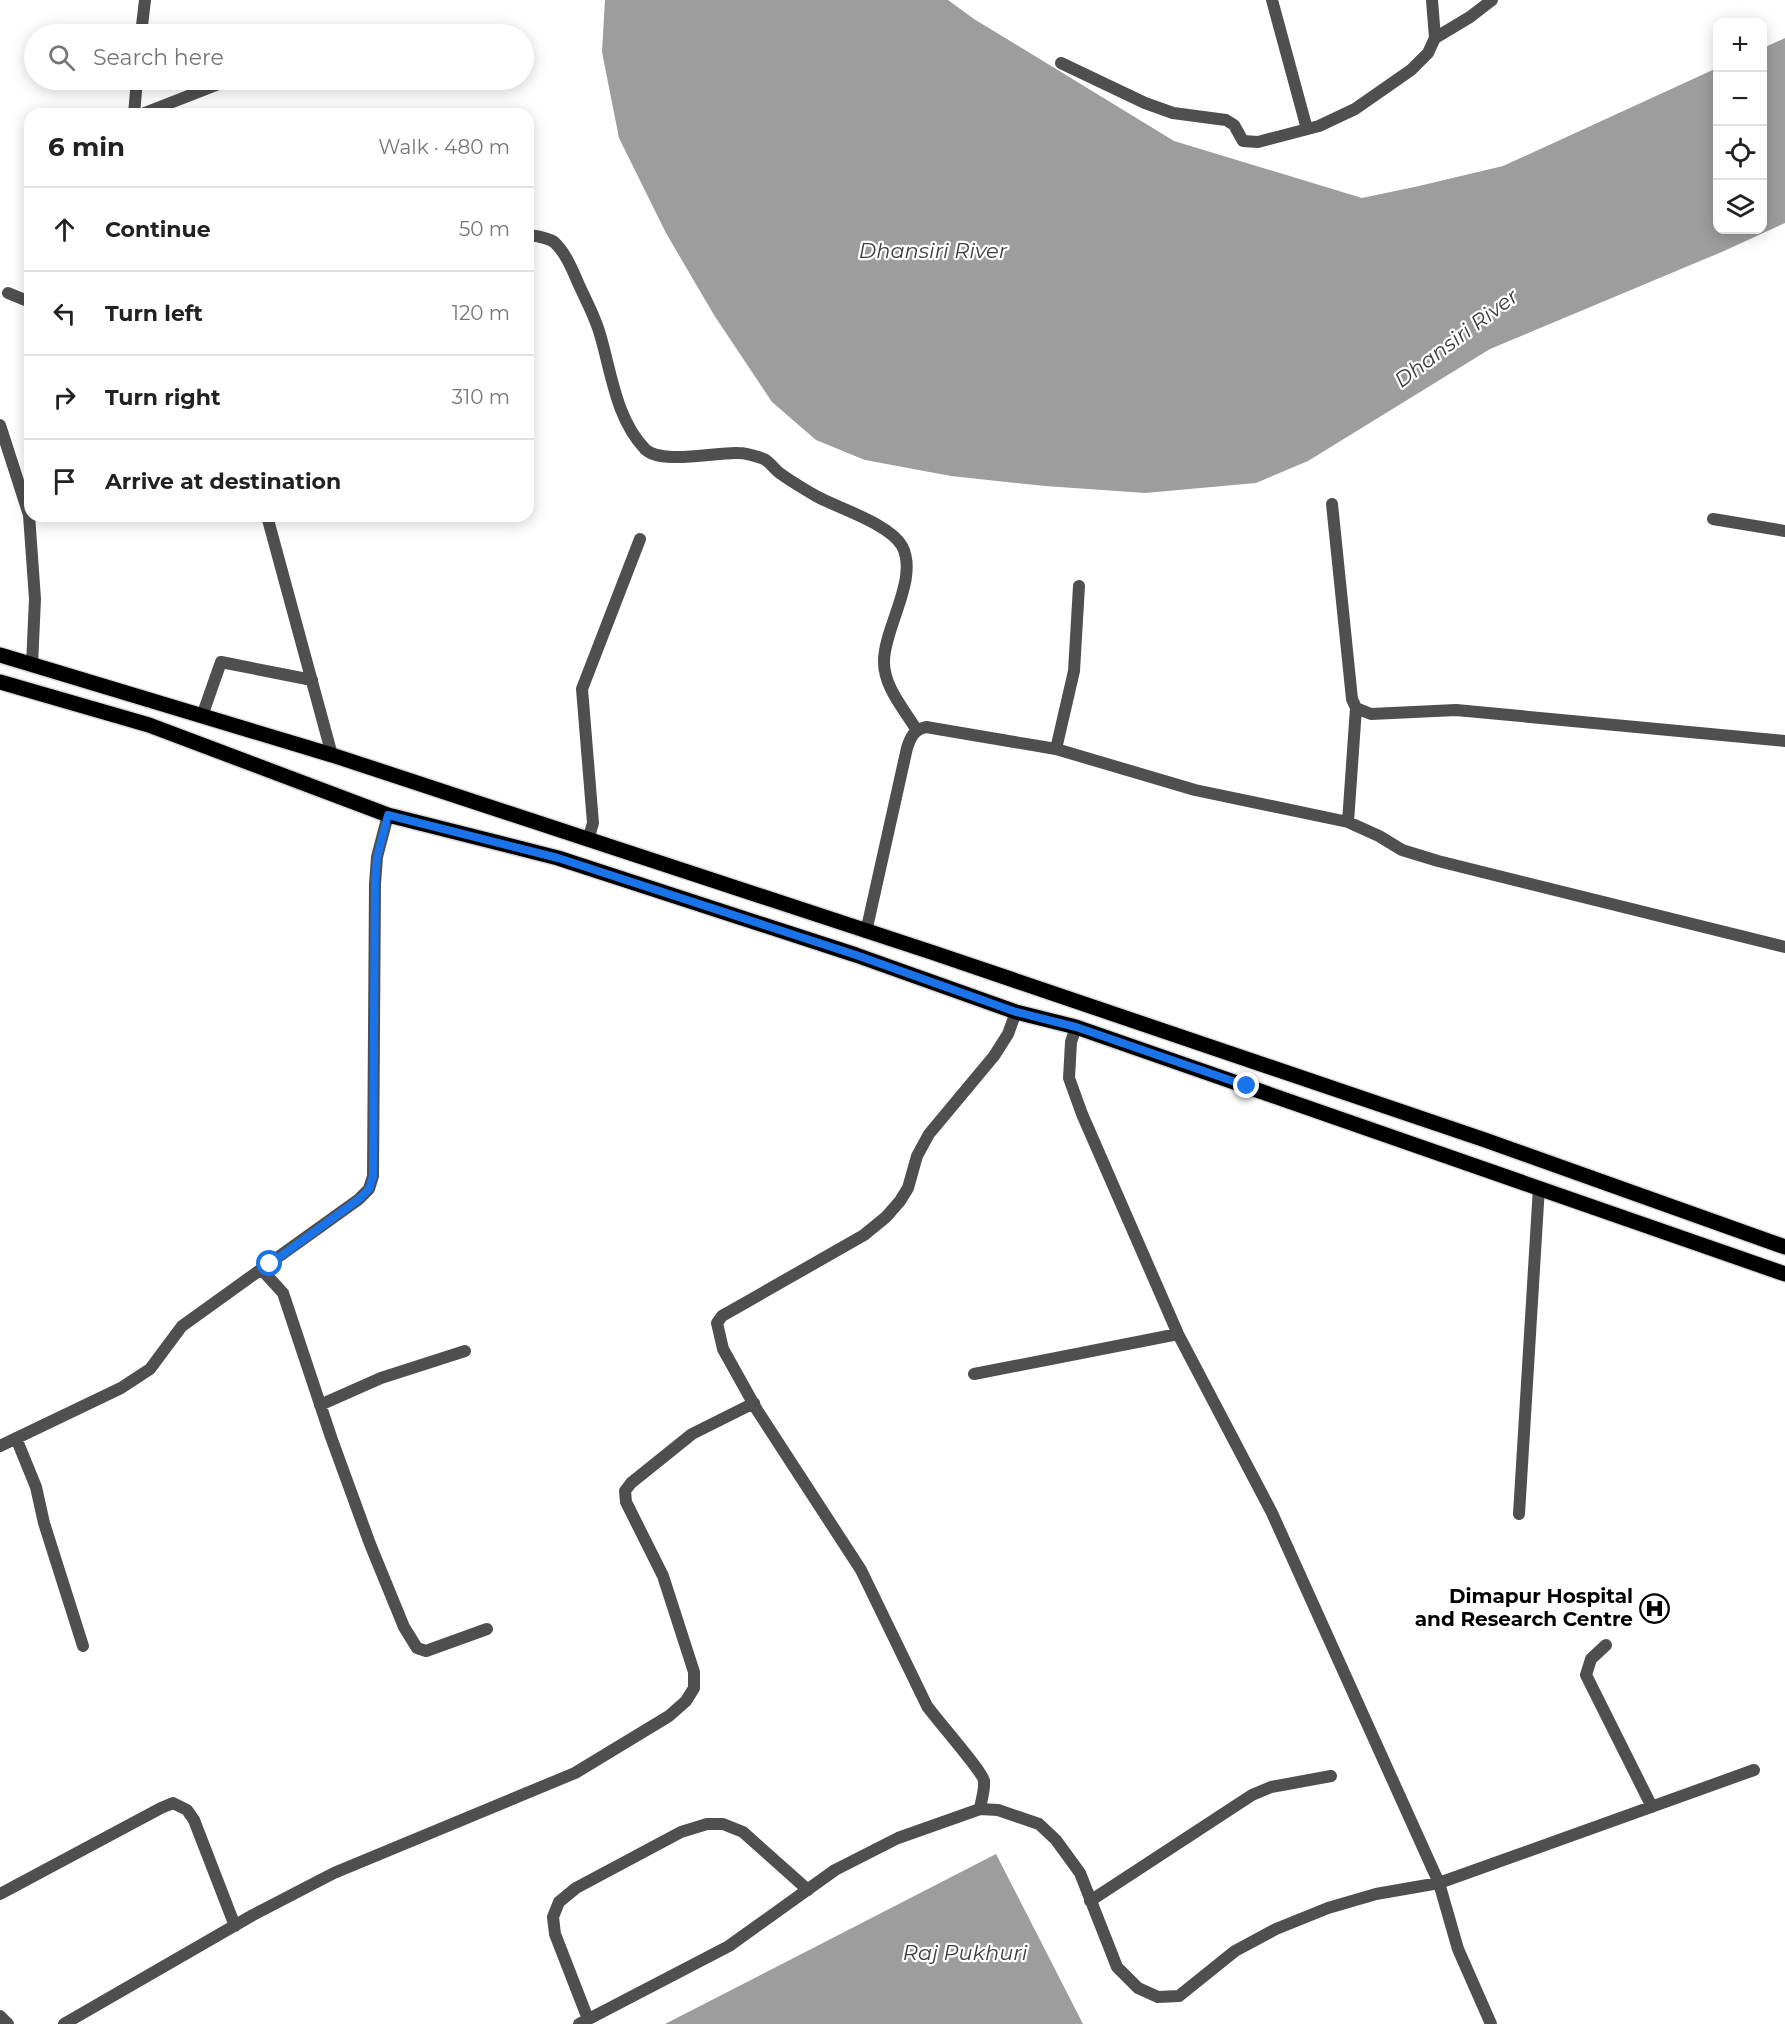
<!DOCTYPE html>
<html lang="en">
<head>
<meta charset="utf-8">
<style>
	body { margin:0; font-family:Montserrat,sans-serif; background:#f6f6f6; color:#222 }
	.controls { position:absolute; right:18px; top:18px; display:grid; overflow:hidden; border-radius:12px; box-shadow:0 3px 15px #0003 }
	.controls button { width:54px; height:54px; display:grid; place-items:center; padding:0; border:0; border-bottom:2px solid #e0e0e0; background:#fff; color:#222; font:30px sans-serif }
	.stop { position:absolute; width:18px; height:18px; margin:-14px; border:4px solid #1a73e8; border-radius:50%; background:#fff }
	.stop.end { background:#1a73e8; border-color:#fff; box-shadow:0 2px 6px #0008 }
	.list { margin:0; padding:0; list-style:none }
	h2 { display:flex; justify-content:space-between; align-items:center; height:78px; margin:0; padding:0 24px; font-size:26px }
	h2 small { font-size:20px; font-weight:400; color:#767676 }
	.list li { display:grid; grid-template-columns:39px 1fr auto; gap:18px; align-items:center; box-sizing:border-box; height:84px; padding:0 24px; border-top:2px solid #e0e0e0 }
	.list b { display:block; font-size:22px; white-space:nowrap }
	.list em { font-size:20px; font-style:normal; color:#767676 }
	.icon { flex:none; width:33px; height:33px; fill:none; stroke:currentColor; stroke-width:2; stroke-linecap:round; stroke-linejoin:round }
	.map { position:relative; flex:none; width:1785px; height:2024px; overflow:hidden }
	.search { position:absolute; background:#fff; box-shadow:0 3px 15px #0003; left:24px; top:24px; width:510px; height:66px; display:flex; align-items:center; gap:15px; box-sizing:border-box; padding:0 21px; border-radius:33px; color:#767676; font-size:22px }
	.panel { position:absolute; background:#fff; box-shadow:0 3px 15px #0003; left:24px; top:108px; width:510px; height:414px; border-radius:18px }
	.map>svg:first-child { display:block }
	.water { fill:#9d9d9d }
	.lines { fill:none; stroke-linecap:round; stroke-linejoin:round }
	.primary-casing { stroke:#dbdbdb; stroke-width:18 }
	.minor { stroke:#4f4f4f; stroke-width:12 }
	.tertiary { stroke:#4f4f4f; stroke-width:12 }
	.primary { stroke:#000; stroke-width:15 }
	.route { stroke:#1a73e8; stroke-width:8 }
	.labels { text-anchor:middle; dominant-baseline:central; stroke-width:4.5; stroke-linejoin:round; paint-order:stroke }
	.poi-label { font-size:20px; font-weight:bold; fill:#000; stroke:#fff; text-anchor:end }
	.water-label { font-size:21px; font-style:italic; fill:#3e3e3e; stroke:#fff }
</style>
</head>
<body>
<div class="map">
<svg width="1785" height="2024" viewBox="0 0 1785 2024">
	<rect width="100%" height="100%" fill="#fff"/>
	<path class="water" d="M605,0H948L974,19L1174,141L1362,198L1419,186L1503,166L1717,68L1718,230H1762L1763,48L1785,38V223L1724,251L1490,349L1308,461L1256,483L1145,493L1045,486L951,476L865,460L816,440L772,402L714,315L666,233L619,138L602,52Z
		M996,1854L1083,2024H665Z"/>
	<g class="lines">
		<defs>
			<path id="primary" d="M0,655L332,755L931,952L1485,1140L1785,1247
				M0,682L149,725L388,815L558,858L856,955L1016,1012L1076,1027L1785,1274"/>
		</defs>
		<use href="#primary" class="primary-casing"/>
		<path class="minor" d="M1272,0L1307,129
			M1435,38L1470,17L1492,0
			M1061,63L1145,103L1173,113L1226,120L1234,125L1243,141L1258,142L1319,126L1355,109L1411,70L1428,53L1435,38L1432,0
			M142,114L229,80
			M528,235C536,236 547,237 554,242C566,253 573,271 579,285C586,300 594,315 599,331C611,369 615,418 645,449C660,465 716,452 738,453C747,453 756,456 764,459C771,463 775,470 781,474C792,482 804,489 816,496C838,508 890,524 902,546C919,578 885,626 884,660C883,686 904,709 916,729
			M8,293L30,302
			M0,425L29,515L35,599L32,665
			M1332,504L1352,699L1356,708L1371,714L1456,710L1785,741
			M1713,519L1785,531
			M202,716L221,662L312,680
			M1056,749L1074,671L1079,586
			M1348,822L1356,708
			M588,840L593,823L582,689L640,539
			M866,932L907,748C911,736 914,730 926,727L1056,749L1195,790L1348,822L1379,836L1402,850L1438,861L1785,947
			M1076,1027L1071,1042L1069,1078L1082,1114L1178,1334L1272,1513L1439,1883L1458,1949L1491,2024
			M262,1270L283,1293L331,1437L370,1544L404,1627L417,1648L426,1651L487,1629
			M974,1374L1178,1334
			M320,1405L381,1378L465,1351
			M16,1438L36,1487L44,1523L83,1646
			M0,1446L121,1388L150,1369L182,1326L359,1199L369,1189L373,1176L375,884L377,857L388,815
			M1519,1514L1539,1187
			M1606,1645L1591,1659L1586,1675L1652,1807
			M980,1809C981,1801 985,1790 984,1781C983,1772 936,1719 927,1706L861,1570L757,1410L723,1349L717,1323L722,1316L864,1235L886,1217L900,1201L908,1188L917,1156L929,1134L994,1056L1008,1034L1016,1012
			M0,1894L161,1808L173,1803L187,1810L194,1820L235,1926
			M1090,1901L1252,1795L1271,1787L1331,1776
			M0,2016L8,2024
			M588,2019L555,1934L553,1917L559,1902L576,1888L681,1832L707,1824H723L743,1832L808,1890
			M64,2024L253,1915L334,1873L575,1773L669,1716L686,1701L694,1688V1672L663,1576L626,1502L625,1491L631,1483L692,1434L754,1403
			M579,2024L729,1946L835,1870L898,1838L980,1809L998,1810L1039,1824L1056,1840L1080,1873L1117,1967L1138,1988L1158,1997L1179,1996L1235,1951L1276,1929L1328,1908L1376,1894L1439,1883L1754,1770"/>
		<path class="tertiary" d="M141,34L145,0
			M134,114L137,80
			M267,516L332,755"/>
		<use href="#primary" class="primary"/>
	</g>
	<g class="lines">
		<path class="route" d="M270,1264L359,1199L369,1189L373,1176L375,884L377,857L388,815L558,858L856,955L1016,1012L1076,1027L1247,1086"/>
	</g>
	<defs>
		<symbol id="hospital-ring" viewBox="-11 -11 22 22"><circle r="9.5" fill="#fff" stroke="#000" stroke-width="1.5"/><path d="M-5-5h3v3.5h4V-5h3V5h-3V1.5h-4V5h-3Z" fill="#000"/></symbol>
	</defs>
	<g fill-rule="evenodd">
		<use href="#hospital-ring" x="1638" y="1592" width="33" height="33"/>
	</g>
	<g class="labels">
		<g class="poi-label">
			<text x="1633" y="1596">Dimapur Hospital<tspan x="1633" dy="23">and Research Centre</tspan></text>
		</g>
		<g class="water-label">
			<text x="933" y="250">Dhansiri River</text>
			<text transform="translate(1456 338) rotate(-37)">Dhansiri River</text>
			<text x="965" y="1952">Raj Pukhuri</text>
		</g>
	</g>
</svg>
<div class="controls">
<button>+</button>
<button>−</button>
<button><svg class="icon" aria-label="locate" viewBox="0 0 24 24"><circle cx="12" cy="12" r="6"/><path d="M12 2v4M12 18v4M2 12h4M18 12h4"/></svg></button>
<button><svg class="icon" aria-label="layers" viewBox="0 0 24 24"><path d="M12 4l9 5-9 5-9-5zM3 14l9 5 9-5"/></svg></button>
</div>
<div class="stop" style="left:270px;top:1264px"></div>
<div class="stop end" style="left:1247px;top:1086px"></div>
<div class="search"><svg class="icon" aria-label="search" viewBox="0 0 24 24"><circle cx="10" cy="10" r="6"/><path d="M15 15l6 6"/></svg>Search here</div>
<section class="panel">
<h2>6 min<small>Walk · 480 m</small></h2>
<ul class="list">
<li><svg class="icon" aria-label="ahead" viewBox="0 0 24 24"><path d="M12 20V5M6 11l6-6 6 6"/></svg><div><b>Continue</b></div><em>50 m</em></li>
<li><svg class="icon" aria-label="left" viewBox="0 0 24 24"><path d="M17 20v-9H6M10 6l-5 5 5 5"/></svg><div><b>Turn left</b></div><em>120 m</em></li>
<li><svg class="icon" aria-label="right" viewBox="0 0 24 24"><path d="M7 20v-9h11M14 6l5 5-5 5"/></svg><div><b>Turn right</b></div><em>310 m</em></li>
<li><svg class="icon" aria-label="arrive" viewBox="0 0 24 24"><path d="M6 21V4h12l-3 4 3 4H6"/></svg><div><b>Arrive at destination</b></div></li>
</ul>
</section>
</div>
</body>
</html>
